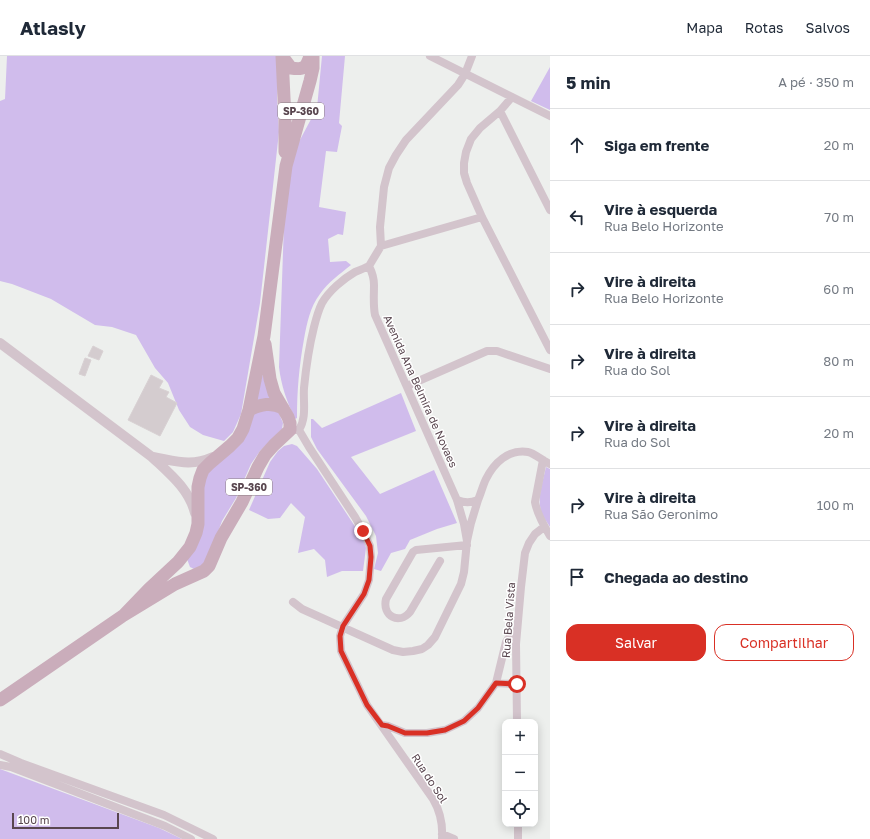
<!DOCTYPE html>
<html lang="pt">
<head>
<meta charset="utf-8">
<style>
	body { margin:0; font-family:"Golos Text",sans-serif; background:#f2f2f3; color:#1f2937 }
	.controls { position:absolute; right:12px; bottom:12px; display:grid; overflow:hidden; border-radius:8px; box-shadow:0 2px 10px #0003 }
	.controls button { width:36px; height:36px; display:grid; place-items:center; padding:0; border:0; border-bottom:1px solid #e0e1e3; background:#fff; color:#1f2937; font:20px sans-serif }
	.scale { position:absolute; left:12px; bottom:10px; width:107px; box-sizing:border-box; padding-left:4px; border:2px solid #59464f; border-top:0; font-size:11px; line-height:14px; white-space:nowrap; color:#59464f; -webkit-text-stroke:3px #fff; paint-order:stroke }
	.stop { position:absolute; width:12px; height:12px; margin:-9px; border:3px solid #d93025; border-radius:50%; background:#fff }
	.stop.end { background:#d93025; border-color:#fff; box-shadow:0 1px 4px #0008 }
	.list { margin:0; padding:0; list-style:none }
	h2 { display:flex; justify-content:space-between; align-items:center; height:52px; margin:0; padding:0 16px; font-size:17px }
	h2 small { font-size:13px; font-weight:400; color:#747a83 }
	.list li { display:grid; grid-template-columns:26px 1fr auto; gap:12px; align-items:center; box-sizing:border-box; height:72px; padding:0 16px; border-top:1px solid #e0e1e3 }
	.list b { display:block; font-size:15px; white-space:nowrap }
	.list p { margin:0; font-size:13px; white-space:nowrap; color:#747a83 }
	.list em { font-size:13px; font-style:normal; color:#747a83 }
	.actions { display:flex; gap:8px; padding:12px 16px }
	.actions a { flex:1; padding:9px 0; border:1px solid #d93025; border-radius:12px; text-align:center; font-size:14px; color:#d93025 }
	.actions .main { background:#d93025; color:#fff }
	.icon { flex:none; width:22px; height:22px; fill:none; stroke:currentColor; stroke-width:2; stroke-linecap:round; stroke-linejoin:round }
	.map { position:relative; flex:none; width:550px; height:783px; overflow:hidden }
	header { display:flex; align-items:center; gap:24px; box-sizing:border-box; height:56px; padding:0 20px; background:#fff; border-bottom:1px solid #e0e1e3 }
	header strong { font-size:19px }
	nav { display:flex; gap:22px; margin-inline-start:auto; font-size:14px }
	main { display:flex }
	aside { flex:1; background:#fff }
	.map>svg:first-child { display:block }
	.green { fill:#d0bcec }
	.building { fill:#d4cccf; stroke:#d8d1d3 }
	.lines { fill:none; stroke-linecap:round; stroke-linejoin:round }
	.minor { stroke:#d3c4cc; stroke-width:8 }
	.tertiary { stroke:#d3c4cc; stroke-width:10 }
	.primary { stroke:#caadbb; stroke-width:13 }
	.route { stroke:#d93025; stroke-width:5 }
	.labels { text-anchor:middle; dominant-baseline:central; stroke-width:3; stroke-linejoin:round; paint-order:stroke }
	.shield { fill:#fff; stroke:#8b7e84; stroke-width:1 }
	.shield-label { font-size:10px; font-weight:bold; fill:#59464f }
	.street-label { font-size:11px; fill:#59464f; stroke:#fff }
</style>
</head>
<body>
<header>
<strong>Atlasly</strong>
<nav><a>Mapa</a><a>Rotas</a><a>Salvos</a></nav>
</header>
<main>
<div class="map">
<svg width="550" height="783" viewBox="0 0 550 783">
	<rect width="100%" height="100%" fill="#edefed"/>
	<path class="green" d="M7,0H280L277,41L279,76L260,247L241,358L233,376L224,385L203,379L190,371L179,354L168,327L155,312L136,279L112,271L95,269L51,243L12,228L0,225V45L5,43Z
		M322,0H345L339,67L342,70L337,96L326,95L319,151L346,156L343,179L338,178L328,183L330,206L346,205L351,209C340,218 328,226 320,238C310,251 307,267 304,283C299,311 297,335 297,362L295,363C287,346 281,329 279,311L286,110L317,52Z
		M550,11V54L531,45Z
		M263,317L277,346L255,348Z
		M401,337L416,375L351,401L380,438L434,414L457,467L437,473L410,484L405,493L391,497L381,515L374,513L378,497L376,480L366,460L317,393L311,381V363H313L322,372Z
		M261,352L278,355L283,367L282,373L260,395L251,408L236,442L222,465L206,508L194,513L190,511L187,503L205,420L250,362Z
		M292,388L297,390L317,413L364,484L366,492L363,515H342L327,521L325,504L314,493L298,497L305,461L291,447L280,462L268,463L249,454L270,406L278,395L284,390Z
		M546,411L550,413V471C547,466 542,460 541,455C537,441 543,425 546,411Z
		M0,713L159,772L182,783H0Z"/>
	<path class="building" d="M93,290L103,295L99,304L88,300Z
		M85,302L91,304L85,320L79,318Z
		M151,319L163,325L159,332L169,336L166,341L177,347L160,380L128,364Z"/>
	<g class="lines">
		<path class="minor" d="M430,0L550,60
			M512,41L500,55L480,72L471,83L466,96L464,107V117L467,127L482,161L550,294
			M500,55L550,154
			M381,190L482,161
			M369,210C372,216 374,223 374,229C374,240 373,249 375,259L457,444L464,468L467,485L471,467L478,444
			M369,210L381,190L380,171L384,131L389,112L396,99L406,84L458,29L465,18L472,0
			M407,330L487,295H497L550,313
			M295,374H299C307,361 303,346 304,332C306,311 309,291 314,271C316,263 318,255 322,247C329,235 343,223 355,216C360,214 365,212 369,210
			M299,374L309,391L355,461L363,475L370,490L371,501L369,524L364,538L343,570L340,580L341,595L367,649L433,743C440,755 443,769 442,783
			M543,404L535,446C537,458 544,470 550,480
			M457,444C465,447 470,447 478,444C481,437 483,429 486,423C494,407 508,393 528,396C534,397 543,405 550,408
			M440,505L410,556C399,569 382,560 386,543L413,496L416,494L467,489
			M293,546L302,553L393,594L403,596L413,595L422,593L428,589L435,581L461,528L464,516L467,485
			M496,627L517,628
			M517,666L516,588L521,531L525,497L529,487L535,478L544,471
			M382,669L388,670L405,677H427L445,674L464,665L478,652L496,627L506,586L508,583L516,575
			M0,698L21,707L164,759L213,783
			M0,709L11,711L165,770L191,783
			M518,768V783
			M442,778L454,783"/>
		<path class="tertiary" d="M0,287L152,401C170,418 189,433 195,457
			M153,401C176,405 191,411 213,401"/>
		<path class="primary" d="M282,0L285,63V96
			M282,0L291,12C304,14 306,12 310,0
			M249,354C261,348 271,346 283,352
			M124,559L149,533L178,506L190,491L196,477L198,468V431L200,422L203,414L210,407L230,390L238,382L243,373L249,354L264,280L286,110L310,25L313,12V0
			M0,644L12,636L124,559L175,528L204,515L209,510L221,482L242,446L258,411L265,399L274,389L290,374V367L288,361L274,337L270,323L265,288"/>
	</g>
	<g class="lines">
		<path class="route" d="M363,475L370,490L371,501L369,524L364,538L343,570L340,580L341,595L367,649L382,669L388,670L405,677H427L445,674L464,665L478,652L496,627L517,628"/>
	</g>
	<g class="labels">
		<g class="shield">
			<rect x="278" y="47" width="46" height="16" rx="3"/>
			<rect x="226" y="423" width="46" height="16" rx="3"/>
		</g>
		<g class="shield-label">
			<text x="301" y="55">SP-360</text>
			<text x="249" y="431">SP-360</text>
		</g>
		<g class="street-label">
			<text transform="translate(421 335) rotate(66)">Avenida Ana Belmira de Novaes</text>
			<text transform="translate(508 564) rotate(-86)">Rua Bela Vista</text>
			<text transform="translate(430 722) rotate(57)">Rua do Sol</text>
		</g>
	</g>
</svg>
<div class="controls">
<button>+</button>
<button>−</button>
<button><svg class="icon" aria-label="locate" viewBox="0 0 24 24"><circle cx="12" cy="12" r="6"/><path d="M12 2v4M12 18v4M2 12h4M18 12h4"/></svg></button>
</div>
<div class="scale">100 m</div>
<div class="stop" style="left:517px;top:628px"></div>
<div class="stop end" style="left:363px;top:475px"></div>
</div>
<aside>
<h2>5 min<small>A pé · 350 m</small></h2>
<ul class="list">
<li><svg class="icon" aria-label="ahead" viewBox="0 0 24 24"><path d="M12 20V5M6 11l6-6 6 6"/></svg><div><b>Siga em frente</b></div><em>20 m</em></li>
<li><svg class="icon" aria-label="left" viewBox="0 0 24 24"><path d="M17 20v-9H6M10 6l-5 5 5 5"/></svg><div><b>Vire à esquerda</b><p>Rua Belo Horizonte</p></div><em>70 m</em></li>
<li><svg class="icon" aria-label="right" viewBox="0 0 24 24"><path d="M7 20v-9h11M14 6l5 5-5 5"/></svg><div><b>Vire à direita</b><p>Rua Belo Horizonte</p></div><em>60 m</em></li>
<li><svg class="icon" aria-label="right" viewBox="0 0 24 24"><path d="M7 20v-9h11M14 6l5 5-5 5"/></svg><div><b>Vire à direita</b><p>Rua do Sol</p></div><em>80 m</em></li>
<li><svg class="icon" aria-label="right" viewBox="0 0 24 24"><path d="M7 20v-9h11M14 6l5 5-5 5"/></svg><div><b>Vire à direita</b><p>Rua do Sol</p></div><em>20 m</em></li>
<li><svg class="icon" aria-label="right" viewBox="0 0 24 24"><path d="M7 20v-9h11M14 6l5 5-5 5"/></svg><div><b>Vire à direita</b><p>Rua São Geronimo</p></div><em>100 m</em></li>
<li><svg class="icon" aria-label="arrive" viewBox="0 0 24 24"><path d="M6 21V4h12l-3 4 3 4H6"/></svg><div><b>Chegada ao destino</b></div></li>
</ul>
<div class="actions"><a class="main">Salvar</a><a>Compartilhar</a></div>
</aside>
</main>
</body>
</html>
